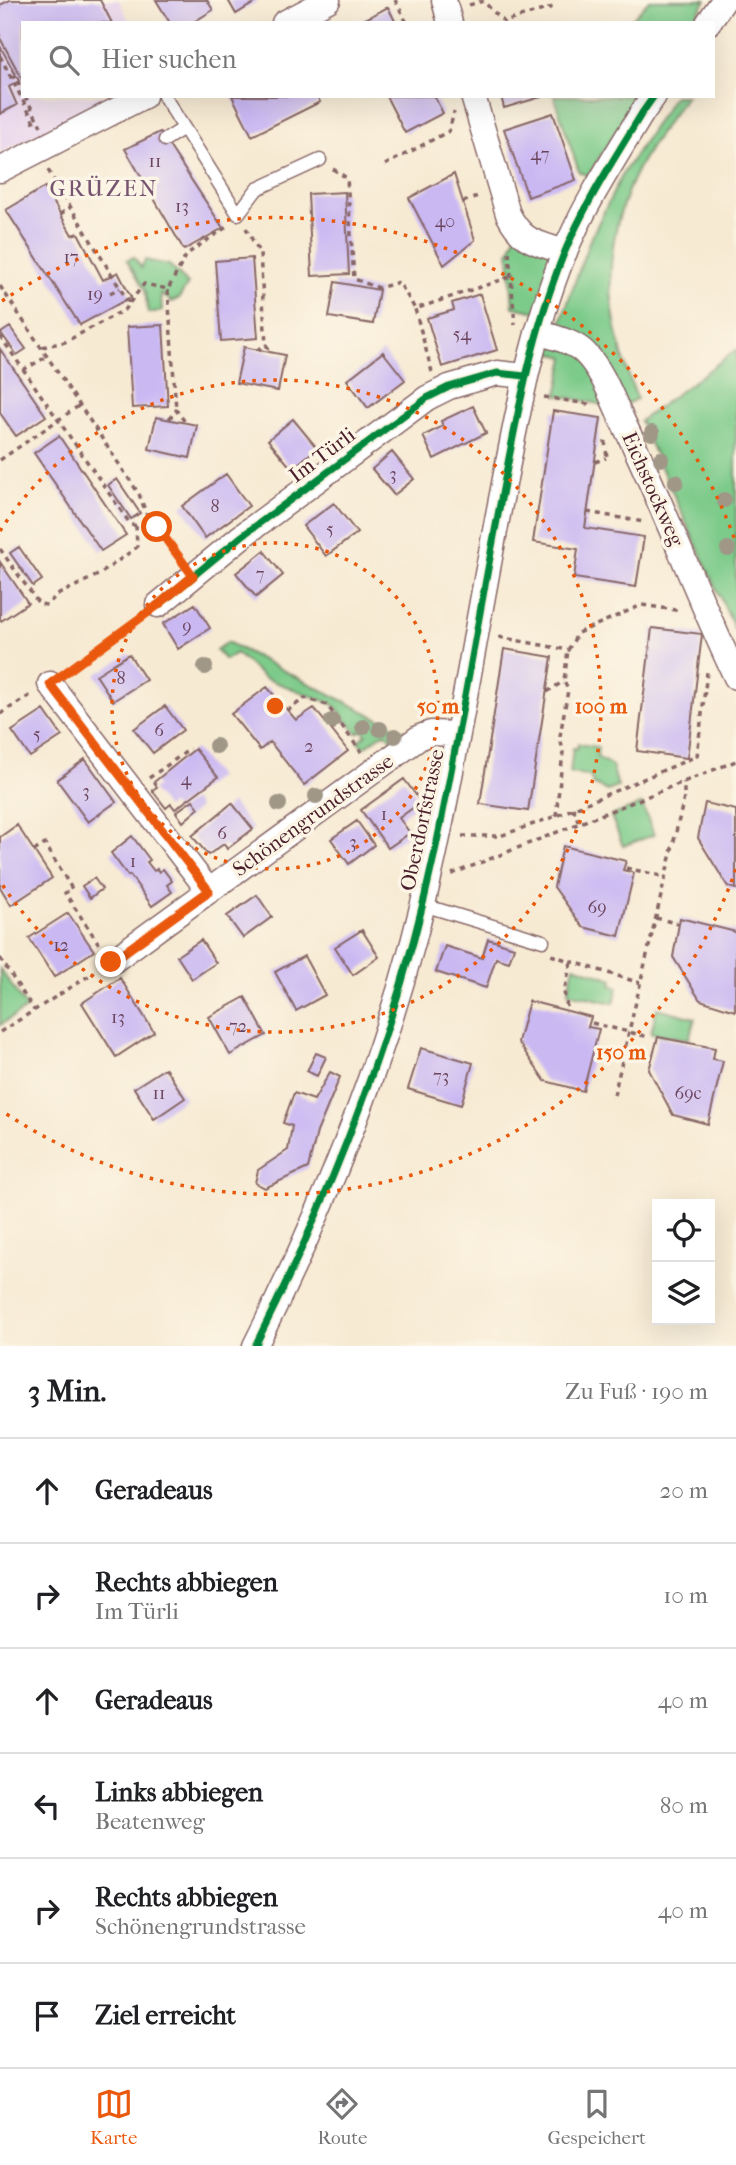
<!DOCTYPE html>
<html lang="de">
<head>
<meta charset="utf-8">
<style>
	body { margin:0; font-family:"IM FELL French Canon",serif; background:#f6f6f6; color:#202124 }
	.controls { position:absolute; right:21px; bottom:21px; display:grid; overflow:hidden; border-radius:0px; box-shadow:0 7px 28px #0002 }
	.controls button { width:63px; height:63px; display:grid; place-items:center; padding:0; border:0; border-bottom:2px solid #e0e0e0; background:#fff; color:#202124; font:35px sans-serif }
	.stop { position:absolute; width:21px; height:21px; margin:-16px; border:5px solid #ea580c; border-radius:50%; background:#fff }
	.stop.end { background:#ea580c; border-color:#fff; box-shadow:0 2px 7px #0008 }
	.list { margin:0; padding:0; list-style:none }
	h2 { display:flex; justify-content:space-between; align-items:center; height:91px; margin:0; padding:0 28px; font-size:30px }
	h2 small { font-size:23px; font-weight:400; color:#757577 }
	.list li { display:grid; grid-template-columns:46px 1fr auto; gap:21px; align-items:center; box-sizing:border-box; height:105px; padding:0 28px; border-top:2px solid #e0e0e0 }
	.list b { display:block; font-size:26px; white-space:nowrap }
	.list p { margin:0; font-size:23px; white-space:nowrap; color:#757577 }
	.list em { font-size:23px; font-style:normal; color:#757577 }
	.icon { flex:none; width:38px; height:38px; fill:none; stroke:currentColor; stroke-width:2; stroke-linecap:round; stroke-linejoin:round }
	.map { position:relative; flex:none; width:736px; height:1346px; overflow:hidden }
	.search { position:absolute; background:#fff; box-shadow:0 7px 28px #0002; left:21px; right:21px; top:21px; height:77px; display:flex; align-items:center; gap:18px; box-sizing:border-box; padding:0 24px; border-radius:0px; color:#757577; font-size:26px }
	.sheet { height:721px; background:#fff }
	nav { display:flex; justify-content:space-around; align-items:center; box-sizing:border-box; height:98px; border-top:2px solid #e0e0e0; background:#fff; font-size:19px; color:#757577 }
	nav a { display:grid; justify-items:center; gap:4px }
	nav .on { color:#ea580c }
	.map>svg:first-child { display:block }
	.built { fill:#e7d2ef }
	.green { fill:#7dcb8a; stroke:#64755a; stroke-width:2 }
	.building { fill:#cab8f3 }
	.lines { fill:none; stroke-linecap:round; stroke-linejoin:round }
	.service-casing { stroke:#876666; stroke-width:15 }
	.minor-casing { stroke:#876666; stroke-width:27 }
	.path { stroke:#876666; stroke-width:3.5; stroke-dasharray:5 5; stroke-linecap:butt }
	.service { stroke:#fff; stroke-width:12 }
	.minor { stroke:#fff; stroke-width:24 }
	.cycleway-casing { stroke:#fcf5e5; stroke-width:11 }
	.cycleway { stroke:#00873e; stroke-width:7 }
	.tree { fill:#a09787 }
	.route { stroke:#ea580c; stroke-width:9 }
	.ring { fill:none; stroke:#e8590c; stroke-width:3.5; stroke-dasharray:3.5 7 }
	.labels { text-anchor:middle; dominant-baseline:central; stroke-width:7; stroke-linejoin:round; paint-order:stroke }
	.number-label { font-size:18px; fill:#6a455d }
	.street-label { font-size:21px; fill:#4a1f2b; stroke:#fcf5e5 }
	.neighbourhood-label { font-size:23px; letter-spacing:2px; fill:#775571; stroke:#fcf5e5 }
	.centre { fill:#e8590c; stroke:#fcf5e5; stroke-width:3.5 }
	.ring-label { font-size:21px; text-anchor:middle; font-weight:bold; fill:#e8590c; stroke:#fcf5e5; stroke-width:7; stroke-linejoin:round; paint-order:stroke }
</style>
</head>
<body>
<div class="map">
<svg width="736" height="1346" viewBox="0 0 736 1346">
	<rect width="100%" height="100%" fill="#fcf5e5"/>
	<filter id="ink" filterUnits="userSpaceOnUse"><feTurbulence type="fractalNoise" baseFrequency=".0143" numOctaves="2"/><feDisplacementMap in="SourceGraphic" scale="14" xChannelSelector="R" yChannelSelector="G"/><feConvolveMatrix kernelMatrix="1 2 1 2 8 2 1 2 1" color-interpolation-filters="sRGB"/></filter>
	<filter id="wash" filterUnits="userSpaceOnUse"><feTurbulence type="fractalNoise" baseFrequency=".00686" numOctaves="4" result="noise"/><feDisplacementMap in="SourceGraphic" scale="28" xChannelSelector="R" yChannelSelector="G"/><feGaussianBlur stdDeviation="1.57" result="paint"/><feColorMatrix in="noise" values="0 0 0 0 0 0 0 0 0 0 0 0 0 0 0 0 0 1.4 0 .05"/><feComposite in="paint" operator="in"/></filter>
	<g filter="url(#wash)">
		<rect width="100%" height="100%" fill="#f7ead3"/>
		<path class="built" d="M0,0H119L130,23H23V96H108L0,154Z"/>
		<path class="green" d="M649,0H706L691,23H628Z
			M554,96H638L588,176L579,172Z
			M674,96H686C667,123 647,149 633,179C598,256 608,322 637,399L617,408L557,395L565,357L550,353L589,242L622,175Z
			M517,232L565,252L543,313L513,307L509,253Z
			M134,257L141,268L145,260L169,265L188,284L179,298L172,302L161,294L162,311L148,313L145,290L127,260Z
			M736,350V632L640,421Z
			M227,642L407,733L394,742L385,732L364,748L358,741L366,735L363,730L357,733L333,704L264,678L236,653L225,660L216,650Z
			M578,744L598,747L597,757L612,766L618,787L607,791L593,784L590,776L570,773L573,748L577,749Z
			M642,804L654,835L623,846L611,816Z
			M574,966L613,979L611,985L618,987L614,1003L568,993Z
			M0,969L27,1008L0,1025Z
			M657,1008L695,1018L689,1039L651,1033Z"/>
		<g id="blocks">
			<path class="building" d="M10,0H100L112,23H23V81L0,38V5Z
				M156,0H207L213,10L192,23H170Z
				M228,0H259L236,14Z
				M388,7L396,23H358Z
				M0,46L19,81L9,87L17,105L0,114Z
				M232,96H317L320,102L252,136Z
				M386,96H434L443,113L405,133Z
				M501,96H541V97L504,108Z
				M553,113L576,180L528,197L504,129Z
				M160,132L223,228L184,250L125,149Z
				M454,174L475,240L444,265L409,198Z
				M45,187L72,235L78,233L103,280L118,272L131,297L80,325L6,210Z
				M345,192L349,274L312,276L308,194Z
				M252,258L258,338L221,341L215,261Z
				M335,282L379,290L373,324L329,317Z
				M480,294L497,350L442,367L427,318L454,310L452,303Z
				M163,325L168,406L132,408L127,327Z
				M10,327L26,349L17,355L1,333Z
				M244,347L285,355L278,391L236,383Z
				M0,349L46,416L16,436L0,413Z
				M383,352L405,380L368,408L347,380Z
				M473,406L486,433L434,459L423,436L443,426L441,421Z
				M553,411L601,418L585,528L644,537L636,587L574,578L578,549L533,542Z
				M156,417L197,425L190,458L149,449Z
				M293,419L317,448L292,469L268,440Z
				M59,436L126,535L101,551L34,453Z
				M392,452L414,479L394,495L372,469Z
				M226,474L249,506L205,538L182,506Z
				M117,479L140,513L131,519L108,485Z
				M334,503L357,533L326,556L303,526Z
				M19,547L42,580L33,586L10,553Z
				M264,551L283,575L256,597L236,573Z
				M0,562L28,603L1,621L0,619Z
				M195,604L210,628L178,649L163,624Z
				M652,628L702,634L687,758L637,751Z
				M504,649L552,657L528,811L480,804Z
				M129,654L146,680L113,701L96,675Z
				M267,687L296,720L314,708L348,751L304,785L270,742L260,750L231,714Z
				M165,706L183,730L153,753L134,729Z
				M44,710L62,736L30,757L12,731Z
				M195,749L218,777L175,809L171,804L166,808L152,790L157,787L154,782Z
				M85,759L116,802L88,822L57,780Z
				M404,779L421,802L399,818L410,833L388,848L361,810Z
				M193,800L199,808L183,822L176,812Z
				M232,803L253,829L227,849L224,844L208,855L192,836Z
				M705,803L736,810V889L728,887L698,838Z
				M357,821L374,845L349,864L331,839Z
				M17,825L52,878L11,905L0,887V837Z
				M132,836L150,860L147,862L154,871L157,869L159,872L163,869L172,881L167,885L172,892L152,906L130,875L128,876L111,853Z
				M563,846L626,861L623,870L634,873L619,936L583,927L554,887Z
				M94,878L102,889L90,898L82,886Z
				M257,895L272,917L243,938L227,916Z
				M68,913L94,951L54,977L29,938Z
				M680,918L736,932L735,1011L700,1000L673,957Z
				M362,930L379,957L353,975L335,947Z
				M488,939L514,947L509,962L496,958L486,988L436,972L445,946L482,958Z
				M201,940L216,963L192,979L177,956Z
				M304,956L325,995L296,1011L275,972Z
				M120,978L154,1032L116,1057L82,1003Z
				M245,997L266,1035L230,1055L209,1017Z
				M529,1001L591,1017L588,1027L599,1029L583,1091L545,1081L518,1042Z
				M658,1037L715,1048L713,1059L723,1061L708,1124L673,1115L649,1070Z
				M421,1048L473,1063L461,1105L408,1089Z
				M316,1053L326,1057L317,1076L307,1071Z
				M165,1068L185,1098L154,1119L134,1088Z
				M330,1072L340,1077L317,1132L308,1168L265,1188L255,1183L258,1170L288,1150L292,1126L283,1123L294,1093L314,1100Z"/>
		</g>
	</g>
	<g filter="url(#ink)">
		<use href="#blocks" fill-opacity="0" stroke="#876666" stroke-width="2"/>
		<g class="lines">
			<defs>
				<path id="service" d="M164,96L238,214L257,189L320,160
					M165,140L184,128
					M423,905L543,941"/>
				<path id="minor" d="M444,0L450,23
					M284,23L328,0
					M708,23L724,0
					M473,96L508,214C523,243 535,242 565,252
					M0,170L144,96
					M537,332C552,337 573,341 585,353C604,372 614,404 626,428C665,510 697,595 736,677
					M158,605L242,536L427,398L449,387L497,373L525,376
					M50,684L209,891
					M114,960L420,737L431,733L457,734
					M255,1346C332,1193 398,1024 434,856C460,734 479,611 503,489C518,410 533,331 563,256C584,205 614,159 642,113L654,96"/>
			</defs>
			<use href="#service" class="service-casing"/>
			<use href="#minor" class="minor-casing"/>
			<path class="path" d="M395,0L407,23
				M469,5L483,1L504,22L553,7
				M0,56L36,126
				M10,77H15L23,91
				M25,96L41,126
				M385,165L449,131L454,112
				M333,169L347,178L354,279L379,288L399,282L415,309
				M48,170L129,303
				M463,202L480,195
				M60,214L70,208
				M246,228L260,254L266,345
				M509,252L515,325
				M0,286L139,494L146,513L179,557
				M168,290L176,410
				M110,293L120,288
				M0,336L131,525L157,527
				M42,347L65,342L124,310L144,284L168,289L187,254L228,226
				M257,350L266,345L272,353
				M23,370L48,356
				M432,372L415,309L510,277
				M544,397L588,404L590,407
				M169,419L176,410L186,423
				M605,441L607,458
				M0,460L80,405
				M595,462L606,458
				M587,512L644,522
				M0,549L39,604L47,605L57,595L100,574L137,547L136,526
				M499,637L568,650L578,633L642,605L681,611
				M67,672L140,618
				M547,692L564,681
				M287,711L305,698L327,705L361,752
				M0,714L31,695
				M331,730L340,723
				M149,778L190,749
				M573,808L579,823
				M556,816L563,752L560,736L568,690L564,681L568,650
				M462,836H500L556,816L697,756L707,672
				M34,851L45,844L72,889L65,893L99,944
				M626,868L666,877
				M452,874L736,761
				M656,918L679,924
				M551,955L640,983
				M0,958L34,1010
				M567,1007L564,992L571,962
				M592,1023L649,1037
				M0,1032L95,972
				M614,1095L684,798V782"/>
			<use href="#service" class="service"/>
			<use href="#minor" class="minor"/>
			<defs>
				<path id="cycleway" d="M158,605L242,536L427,398L449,387L497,373L525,376
					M255,1346C332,1193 398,1024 434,856C460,734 479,611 503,489C518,410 533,331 563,256C584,205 614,159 642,113L654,96"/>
			</defs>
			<use href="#cycleway" class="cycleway-casing"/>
			<use href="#cycleway" class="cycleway"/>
		</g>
		<g class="tree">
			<circle cx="652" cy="433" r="8"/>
			<circle cx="661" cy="459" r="8"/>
			<circle cx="676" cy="482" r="8"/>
			<circle cx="724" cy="500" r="8"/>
			<circle cx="728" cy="549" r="8"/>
			<circle cx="205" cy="667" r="8"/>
			<circle cx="332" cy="721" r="8"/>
			<circle cx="363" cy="727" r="8"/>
			<circle cx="380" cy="729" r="8"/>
			<circle cx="395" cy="736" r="8"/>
			<circle cx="216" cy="746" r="8"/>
			<circle cx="316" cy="796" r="8"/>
			<circle cx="279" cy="804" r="8"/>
		</g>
	</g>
	<g class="lines" filter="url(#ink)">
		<path class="route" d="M111,962L209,891L50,684L158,605L193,576L157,527"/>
	</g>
	<g class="ring">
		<circle cx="275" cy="706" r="163"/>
		<path d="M0 531A326 326 0 1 1 0 881"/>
		<path d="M736 869A489 489 0 0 1 2 1111M2 301A489 489 0 0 1 736 543"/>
	</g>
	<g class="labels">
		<g class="number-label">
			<text x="540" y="154">47</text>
			<text x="155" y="161">11</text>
			<text x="182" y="206">13</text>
			<text x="445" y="221">40</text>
			<text x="71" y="257">17</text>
			<text x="95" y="294">19</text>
			<text x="462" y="334">54</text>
			<text x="393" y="474">3</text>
			<text x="215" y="506">8</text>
			<text x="330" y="529">5</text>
			<text x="260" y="574">7</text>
			<text x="187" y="626">9</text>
			<text x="121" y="678">8</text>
			<text x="159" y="730">6</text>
			<text x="37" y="734">5</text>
			<text x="309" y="746">2</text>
			<text x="186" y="779">4</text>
			<text x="86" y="791">3</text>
			<text x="384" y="814">1</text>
			<text x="222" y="833">6</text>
			<text x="353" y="842">3</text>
			<text x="133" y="861">1</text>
			<text x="597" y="907">69</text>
			<text x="61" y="945">12</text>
			<text x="118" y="1017">13</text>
			<text x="238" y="1026">72</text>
			<text x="441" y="1076">73</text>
			<text x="159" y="1093">11</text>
			<text x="688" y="1093">69c</text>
		</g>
		<g class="street-label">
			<text transform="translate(322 455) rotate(-37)">Im Türli</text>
			<text transform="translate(653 489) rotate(66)">Eichstockweg</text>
			<text transform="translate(313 815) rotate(-36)">Schönengrundstrasse</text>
			<text transform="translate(422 820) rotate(-78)">Oberdorfstrasse</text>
		</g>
		<g class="neighbourhood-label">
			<text x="104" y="188">GRÜZEN</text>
		</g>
	</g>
	<circle cx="275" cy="706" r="10" class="centre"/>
	<g class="ring-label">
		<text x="438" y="713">50 m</text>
		<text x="601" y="713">100 m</text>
		<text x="621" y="1059">150 m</text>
	</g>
</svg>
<div class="controls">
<button><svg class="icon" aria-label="locate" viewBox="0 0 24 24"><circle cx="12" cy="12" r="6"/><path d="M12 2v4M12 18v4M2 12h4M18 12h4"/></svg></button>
<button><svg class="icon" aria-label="layers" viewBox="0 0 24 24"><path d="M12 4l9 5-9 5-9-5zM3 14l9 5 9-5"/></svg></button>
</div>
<div class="stop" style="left:157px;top:527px"></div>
<div class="stop end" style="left:111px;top:962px"></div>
<div class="search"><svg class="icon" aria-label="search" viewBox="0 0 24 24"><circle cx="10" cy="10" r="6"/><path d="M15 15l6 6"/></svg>Hier suchen</div>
</div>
<section class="sheet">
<h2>3 Min.<small>Zu Fuß · 190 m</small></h2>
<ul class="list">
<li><svg class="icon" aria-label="ahead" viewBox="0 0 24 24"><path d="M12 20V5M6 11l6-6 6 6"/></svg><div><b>Geradeaus</b></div><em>20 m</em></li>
<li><svg class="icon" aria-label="right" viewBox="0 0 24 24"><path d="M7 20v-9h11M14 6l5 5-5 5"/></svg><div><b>Rechts abbiegen</b><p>Im Türli</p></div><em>10 m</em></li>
<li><svg class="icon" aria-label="ahead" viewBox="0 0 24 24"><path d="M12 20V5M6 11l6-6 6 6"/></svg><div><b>Geradeaus</b></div><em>40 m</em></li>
<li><svg class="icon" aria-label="left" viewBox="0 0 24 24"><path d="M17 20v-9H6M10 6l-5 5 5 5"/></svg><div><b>Links abbiegen</b><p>Beatenweg</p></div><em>80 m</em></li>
<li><svg class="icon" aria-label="right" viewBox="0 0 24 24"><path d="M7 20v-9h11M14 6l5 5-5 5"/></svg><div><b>Rechts abbiegen</b><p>Schönengrundstrasse</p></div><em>40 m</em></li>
<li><svg class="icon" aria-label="arrive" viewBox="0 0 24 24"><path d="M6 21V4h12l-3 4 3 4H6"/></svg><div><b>Ziel erreicht</b></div></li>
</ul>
</section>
<nav>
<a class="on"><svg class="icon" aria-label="map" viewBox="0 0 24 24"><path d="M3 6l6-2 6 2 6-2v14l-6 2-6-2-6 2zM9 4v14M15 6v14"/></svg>Karte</a>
<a><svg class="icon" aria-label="directions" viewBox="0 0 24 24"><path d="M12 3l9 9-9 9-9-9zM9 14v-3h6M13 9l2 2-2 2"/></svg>Route</a>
<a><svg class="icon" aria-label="saved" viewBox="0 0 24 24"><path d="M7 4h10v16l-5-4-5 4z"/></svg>Gespeichert</a>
</nav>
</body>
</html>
